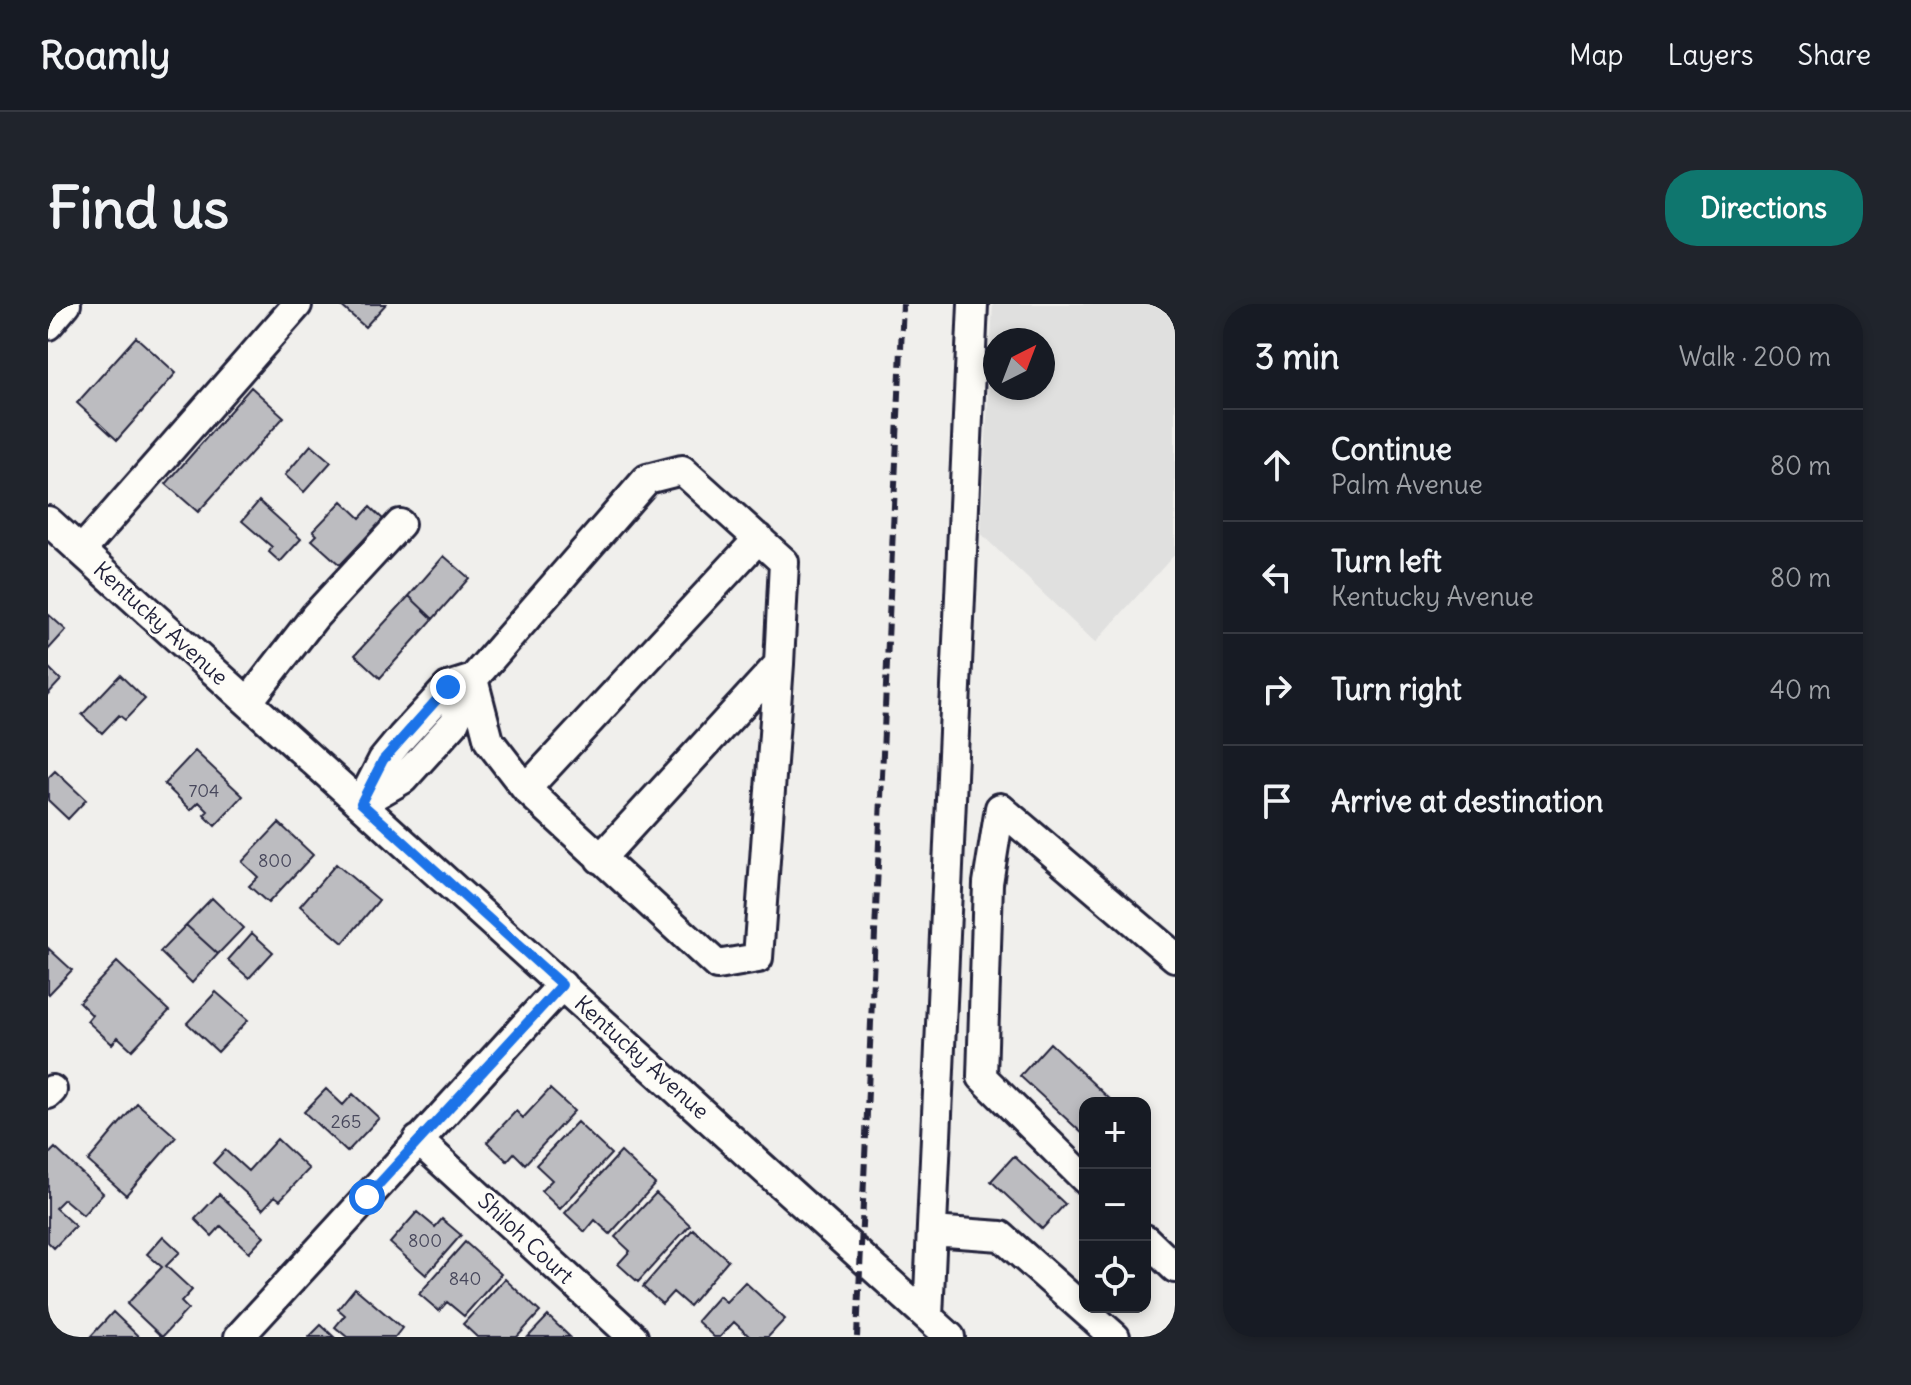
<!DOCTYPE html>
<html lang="en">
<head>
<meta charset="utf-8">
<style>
	body { margin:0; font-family:Delius,sans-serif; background:#20242c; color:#f1f3f6 }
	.controls { position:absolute; right:24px; bottom:24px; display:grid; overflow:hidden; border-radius:16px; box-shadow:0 4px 12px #0003 }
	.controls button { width:72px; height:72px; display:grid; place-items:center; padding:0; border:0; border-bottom:2px solid #363941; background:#171b24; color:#f1f3f6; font:40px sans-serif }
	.compass { position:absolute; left:935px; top:24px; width:72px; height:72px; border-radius:50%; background:#171b24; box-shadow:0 4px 12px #0003; rotate:42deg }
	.stop { position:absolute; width:24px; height:24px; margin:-18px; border:6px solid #1a73e8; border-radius:50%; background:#fff }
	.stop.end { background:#1a73e8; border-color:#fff; box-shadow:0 2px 8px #0008 }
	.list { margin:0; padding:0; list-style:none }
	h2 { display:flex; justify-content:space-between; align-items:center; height:104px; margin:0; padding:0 32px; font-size:34px }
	h2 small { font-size:26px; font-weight:400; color:#9ea1a6 }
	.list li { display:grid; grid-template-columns:52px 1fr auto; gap:24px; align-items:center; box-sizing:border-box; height:112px; padding:0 32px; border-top:2px solid #363941 }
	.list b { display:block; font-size:30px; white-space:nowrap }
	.list p { margin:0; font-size:26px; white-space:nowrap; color:#9ea1a6 }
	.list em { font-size:26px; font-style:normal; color:#9ea1a6 }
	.icon { flex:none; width:44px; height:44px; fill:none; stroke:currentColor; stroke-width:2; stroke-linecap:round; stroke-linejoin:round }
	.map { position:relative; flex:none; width:1127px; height:1033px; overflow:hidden; border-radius:32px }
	header { display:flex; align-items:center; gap:48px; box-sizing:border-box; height:112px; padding:0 40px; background:#171b24; border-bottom:2px solid #363941 }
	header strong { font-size:38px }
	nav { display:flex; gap:44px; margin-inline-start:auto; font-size:28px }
	.intro { display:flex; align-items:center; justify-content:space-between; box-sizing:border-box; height:192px; padding:0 48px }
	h1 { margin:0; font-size:56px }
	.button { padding:20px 36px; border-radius:32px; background:#0f766e; color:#fff; font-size:28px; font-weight:700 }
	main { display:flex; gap:48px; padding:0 48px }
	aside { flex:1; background:#171b24; border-radius:32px; box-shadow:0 4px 12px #0003 }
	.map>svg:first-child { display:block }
	.built { fill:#e0e0df; fill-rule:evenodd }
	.building { fill:#bcbcc0; stroke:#22223b; stroke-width:2 }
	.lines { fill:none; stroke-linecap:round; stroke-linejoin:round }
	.minor-casing { stroke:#22223b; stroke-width:34 }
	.minor { stroke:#fdfcf7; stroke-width:28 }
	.rail { stroke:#22223b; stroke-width:6; stroke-dasharray:12 6; stroke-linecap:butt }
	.route { stroke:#1a73e8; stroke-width:10 }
	.labels { text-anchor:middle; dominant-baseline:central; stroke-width:6; stroke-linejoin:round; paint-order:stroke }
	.number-label { font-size:18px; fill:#48485c }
	.street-label { font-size:22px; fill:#22223b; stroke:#fdfcf7 }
</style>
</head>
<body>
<header>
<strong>Roamly</strong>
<nav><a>Map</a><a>Layers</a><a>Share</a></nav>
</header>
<div class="intro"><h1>Find us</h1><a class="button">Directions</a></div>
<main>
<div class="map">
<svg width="1127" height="1033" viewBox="0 0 1127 1033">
	<rect width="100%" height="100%" fill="#f0efec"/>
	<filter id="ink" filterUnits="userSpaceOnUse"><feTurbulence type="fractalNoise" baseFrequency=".0125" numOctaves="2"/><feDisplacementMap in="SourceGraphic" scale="16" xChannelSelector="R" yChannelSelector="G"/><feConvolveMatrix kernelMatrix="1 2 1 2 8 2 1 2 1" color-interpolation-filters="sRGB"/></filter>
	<g filter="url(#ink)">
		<path class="built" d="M945,0H1127V250L1047,339L933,230ZM947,36H995V84H947Z"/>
		<path class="building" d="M291,0H338L317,23Z
			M88,33L128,69L69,136L29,99Z
			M203,83L236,113L150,208L118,180Z
			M263,141L283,158L256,188L237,171Z
			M211,197L253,235L232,258L221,248L224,243L194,217Z
			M294,197L312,214L322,203L336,216L292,261L264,236L269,231L265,227Z
			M396,252L421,274L385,315L361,292Z
			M361,292L385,315L332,374L307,351Z
			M0,310L18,326L0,346Z
			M0,363L13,376L0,390Z
			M72,371L97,395L77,416L71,411L54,429L34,411Z
			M147,447L195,492L167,522L156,511L160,507L151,498L143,506L116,480Z
			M7,467L38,496L20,515L0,496V474Z
			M231,519L265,551L220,599L201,582L210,573L194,558Z
			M288,560L331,596L295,639L252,602Z
			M164,594L195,624L170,650L138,621Z
			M138,621L170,650L144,679L112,648Z
			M204,629L225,648L201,674L180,656Z
			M0,644L24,666L1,690L0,689Z
			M69,658L121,707L84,746L70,733L64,740L39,717L44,711L31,698Z
			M168,688L200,716L170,748L139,719Z
			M1002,739L1066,799H1037L1036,831L972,772Z
			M278,785L295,801L305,790L331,814L299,848L256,808Z
			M502,785L526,807L477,860L466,849L459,857L439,838L468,807L475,814Z
			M89,799L128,833L78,891L40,857Z
			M529,818L563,850L512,905L493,887L504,876L488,861Z
			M229,835L261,865L232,896L227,892L215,905L165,859L177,846L200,867Z
			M7,844L55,889L35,911L16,895L7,904L27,922L6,944L0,938V851Z
			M573,848L607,880L562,930L547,916L537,928L517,909Z
			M966,852L1017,900L994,925L943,877Z
			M608,889L642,921L590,978L570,960L582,947L567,933Z
			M171,890L216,932L201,948L173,922L164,932L147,915Z
			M369,908L387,923L394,915L413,931L378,971L342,939Z
			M645,925L680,956L641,1002L625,988L614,1000L595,983Z
			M115,932L132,948L118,962L144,986L133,998L140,1005L114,1033L79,1000L114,963L99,950Z
			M417,938L453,970L416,1012L399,998L391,1007L371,990Z
			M457,975L492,1008L469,1033H429L415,1020Z
			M697,978L737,1015L720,1033H702L686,1018L672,1033H666L649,1017L671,992L678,998Z
			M307,984L354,1024L347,1033H299L287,1023L297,1011L290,1005Z
			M65,1008L91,1033H42Z
			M500,1012L522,1033H480Z
			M273,1021L286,1033H261Z"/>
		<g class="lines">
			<defs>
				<path id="minor" d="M0,21L18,0
					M0,217L902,1033
					M33,247L249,1
					M200,398L267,312L352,220
					M478,485L711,234
					M313,499L355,475L406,419L425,375L599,175L634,166L736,258L731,360L710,654L669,661L478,485L441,437L425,375L400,383L354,433L335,456L313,499
					M552,555L731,360
					M0,790L4,786
					M370,836L585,1033
					M1037,875L934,773L940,579L952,504L1127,653
					M884,927L953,932L1067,1033
					M1097,935L1127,964
					M880,1013L925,0
					M191,1033L514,681"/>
			</defs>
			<use href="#minor" class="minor-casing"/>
			<use href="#minor" class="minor"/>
			<path class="rail" d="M809,1033L855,0"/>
		</g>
	</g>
	<g class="lines" filter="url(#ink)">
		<path class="route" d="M319,893L514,681L313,499L335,456L400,383"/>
	</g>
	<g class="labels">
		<g class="number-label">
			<text x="156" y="486">704</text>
			<text x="227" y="556">800</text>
			<text x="298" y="817">265</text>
			<text x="377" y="936">800</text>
			<text x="417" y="974">840</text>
		</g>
		<g class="street-label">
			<text transform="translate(113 319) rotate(42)">Kentucky Avenue</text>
			<text transform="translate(594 753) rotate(42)">Kentucky Avenue</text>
			<text transform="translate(478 934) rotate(43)">Shiloh Court</text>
		</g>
	</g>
</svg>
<div class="controls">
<button>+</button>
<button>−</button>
<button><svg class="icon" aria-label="locate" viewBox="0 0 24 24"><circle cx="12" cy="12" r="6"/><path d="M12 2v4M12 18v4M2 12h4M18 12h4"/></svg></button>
</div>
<svg class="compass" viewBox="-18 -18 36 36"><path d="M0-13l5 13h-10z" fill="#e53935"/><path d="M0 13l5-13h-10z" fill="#9ea1a6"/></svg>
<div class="stop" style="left:319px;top:893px"></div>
<div class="stop end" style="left:400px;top:383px"></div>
</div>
<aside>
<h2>3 min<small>Walk · 200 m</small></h2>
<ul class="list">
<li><svg class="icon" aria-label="ahead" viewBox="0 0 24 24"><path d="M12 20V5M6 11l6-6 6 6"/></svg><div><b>Continue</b><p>Palm Avenue</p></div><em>80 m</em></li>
<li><svg class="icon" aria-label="left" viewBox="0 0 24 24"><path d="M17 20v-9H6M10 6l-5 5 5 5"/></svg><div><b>Turn left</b><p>Kentucky Avenue</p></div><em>80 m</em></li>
<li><svg class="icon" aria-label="right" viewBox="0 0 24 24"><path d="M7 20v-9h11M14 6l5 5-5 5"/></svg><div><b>Turn right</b></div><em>40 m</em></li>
<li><svg class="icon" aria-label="arrive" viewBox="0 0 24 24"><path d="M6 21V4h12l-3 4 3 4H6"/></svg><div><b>Arrive at destination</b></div></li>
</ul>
</aside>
</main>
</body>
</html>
